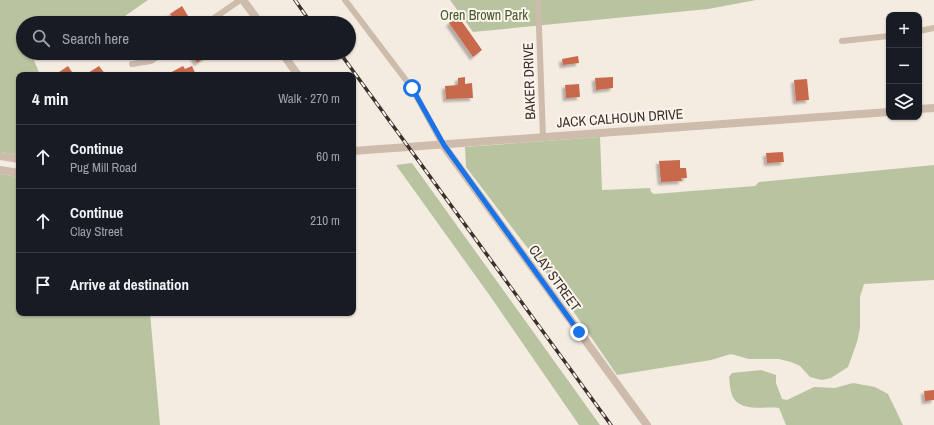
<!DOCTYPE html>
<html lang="en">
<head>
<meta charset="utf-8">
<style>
	body { margin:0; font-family:"Archivo Narrow",sans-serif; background:#242831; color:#f1f3f6 }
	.controls { position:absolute; right:12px; top:12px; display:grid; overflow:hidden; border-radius:8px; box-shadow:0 1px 3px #0004 }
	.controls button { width:36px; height:36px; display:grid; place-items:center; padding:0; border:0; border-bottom:1px solid #363941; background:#171b24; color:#f1f3f6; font:20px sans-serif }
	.stop { position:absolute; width:12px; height:12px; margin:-9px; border:3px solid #1a73e8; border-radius:50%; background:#fff }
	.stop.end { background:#1a73e8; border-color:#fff; box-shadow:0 1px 4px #0008 }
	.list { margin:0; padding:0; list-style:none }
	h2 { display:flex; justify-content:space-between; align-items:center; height:52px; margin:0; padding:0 16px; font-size:17px }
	h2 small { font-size:13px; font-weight:400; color:#9ea1a6 }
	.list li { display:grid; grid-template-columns:26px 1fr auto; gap:12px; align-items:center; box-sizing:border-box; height:64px; padding:0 16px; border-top:1px solid #363941 }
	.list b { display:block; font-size:15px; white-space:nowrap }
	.list p { margin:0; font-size:13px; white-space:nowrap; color:#9ea1a6 }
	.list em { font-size:13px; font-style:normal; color:#9ea1a6 }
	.icon { flex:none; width:22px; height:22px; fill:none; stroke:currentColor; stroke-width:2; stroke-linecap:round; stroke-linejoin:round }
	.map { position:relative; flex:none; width:934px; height:425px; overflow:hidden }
	.search { position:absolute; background:#171b24; box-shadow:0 1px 3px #0004; left:16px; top:16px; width:340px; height:44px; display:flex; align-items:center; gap:10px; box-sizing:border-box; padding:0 14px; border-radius:22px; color:#9ea1a6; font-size:15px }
	.panel { position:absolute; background:#171b24; box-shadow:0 1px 3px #0004; left:16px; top:72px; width:340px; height:244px; border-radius:8px }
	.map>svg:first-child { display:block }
	.green { fill:#b8c4a0 }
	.building { fill:#c8694b; filter:url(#shadow) }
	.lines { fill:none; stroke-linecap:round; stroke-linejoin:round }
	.minor { stroke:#cdbbac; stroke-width:6 }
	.tertiary { stroke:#cdbbac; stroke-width:8 }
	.rail-casing { stroke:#3b302b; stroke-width:3.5 }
	.rail { stroke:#fbf5ee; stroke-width:2; stroke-dasharray:6; stroke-linecap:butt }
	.route { stroke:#1a73e8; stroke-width:5 }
	.labels { text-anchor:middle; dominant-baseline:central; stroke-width:4; stroke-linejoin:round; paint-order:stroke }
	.park-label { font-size:14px; fill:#4a5a2e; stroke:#fbf5ee }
	.street-label { font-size:14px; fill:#3b302b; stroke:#fbf5ee }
</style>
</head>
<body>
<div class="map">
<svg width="934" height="425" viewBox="0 0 934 425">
	<defs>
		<filter id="shadow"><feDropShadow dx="-3" dy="3" stdDeviation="1" flood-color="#0004"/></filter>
	</defs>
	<rect width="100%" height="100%" fill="#f4ebe1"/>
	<path class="green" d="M0,0H148L115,23H23V53H31L40,75H19V155L0,152Z
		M450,0H756L708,9L473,32Z
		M600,137L602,190L650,188L651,192L654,194L755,186L759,182L934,165V280L864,284L860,297V328L857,342L848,367L831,378L822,380L810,377L800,366L791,362L779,359H749L731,354L711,360L617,375L552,280L466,167L465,147Z
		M412,163L600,425H579L490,296L396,165Z
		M0,174L19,177V313H150L160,425H0Z
		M761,370L776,375V383L782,399L787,400L814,387L835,388L853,383L875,387L888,394L903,425H786L779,408C766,406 743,412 734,399C730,393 730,383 729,377L732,373Z"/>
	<path class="building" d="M182,6L188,16L176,23L170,14Z
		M458,16L482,50L473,57L449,23Z
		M191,53H212L197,63Z
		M578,56L579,63L563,65L562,59Z
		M68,66L74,75H55Z
		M99,66L106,75H85Z
		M183,66L185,69L192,66L196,75H166Z
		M465,77V84L472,83L473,98L446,99L445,86L458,85V78Z
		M613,77V88L596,90L595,78Z
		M807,79L809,100L796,101L794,80Z
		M579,84L580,97L566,98L565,85Z
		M783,152L784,162L767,163L766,153Z
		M680,160V168H686L687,178H681L682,181L661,182L659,161Z
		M934,390V400L925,401L924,391Z"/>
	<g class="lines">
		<path class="minor" d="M345,0L412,88L443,145
			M538,0L543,137
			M207,23L240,0
			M919,31L934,28
			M842,41L889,36
			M132,64L151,61L163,53"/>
		<path class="tertiary" d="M243,0L260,23
			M282,53L298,75
			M919,109L934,108
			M443,145L647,425
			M353,151L889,112
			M0,156L19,159
			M0,170L19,173"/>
		<defs>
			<path id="rail" d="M295,0L311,23
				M340,53L611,425"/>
		</defs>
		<use href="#rail" class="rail-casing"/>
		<use href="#rail" class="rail"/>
	</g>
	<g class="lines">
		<path class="route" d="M412,88L444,145L579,332"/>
	</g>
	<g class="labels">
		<g class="park-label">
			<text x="484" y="15">Oren Brown Park</text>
		</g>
		<g class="street-label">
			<text transform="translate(529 81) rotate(-92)">BAKER DRIVE</text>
			<text transform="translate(620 118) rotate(-4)">JACK CALHOUN DRIVE</text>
			<text transform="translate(555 278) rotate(54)">CLAY STREET</text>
		</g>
	</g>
</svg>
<div class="controls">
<button>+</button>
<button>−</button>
<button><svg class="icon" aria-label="layers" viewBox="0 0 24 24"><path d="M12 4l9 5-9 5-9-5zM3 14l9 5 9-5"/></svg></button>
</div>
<div class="stop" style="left:412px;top:88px"></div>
<div class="stop end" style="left:579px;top:332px"></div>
<div class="search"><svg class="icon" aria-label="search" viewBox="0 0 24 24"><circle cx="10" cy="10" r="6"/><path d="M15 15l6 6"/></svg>Search here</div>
<section class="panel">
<h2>4 min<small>Walk · 270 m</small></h2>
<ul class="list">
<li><svg class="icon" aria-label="ahead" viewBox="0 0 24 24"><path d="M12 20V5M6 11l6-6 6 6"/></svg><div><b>Continue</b><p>Pug Mill Road</p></div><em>60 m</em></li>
<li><svg class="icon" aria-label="ahead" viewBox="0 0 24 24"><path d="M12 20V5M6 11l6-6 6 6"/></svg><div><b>Continue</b><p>Clay Street</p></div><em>210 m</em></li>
<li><svg class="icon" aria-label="arrive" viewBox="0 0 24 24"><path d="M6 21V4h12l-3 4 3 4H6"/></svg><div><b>Arrive at destination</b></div></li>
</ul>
</section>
</div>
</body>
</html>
